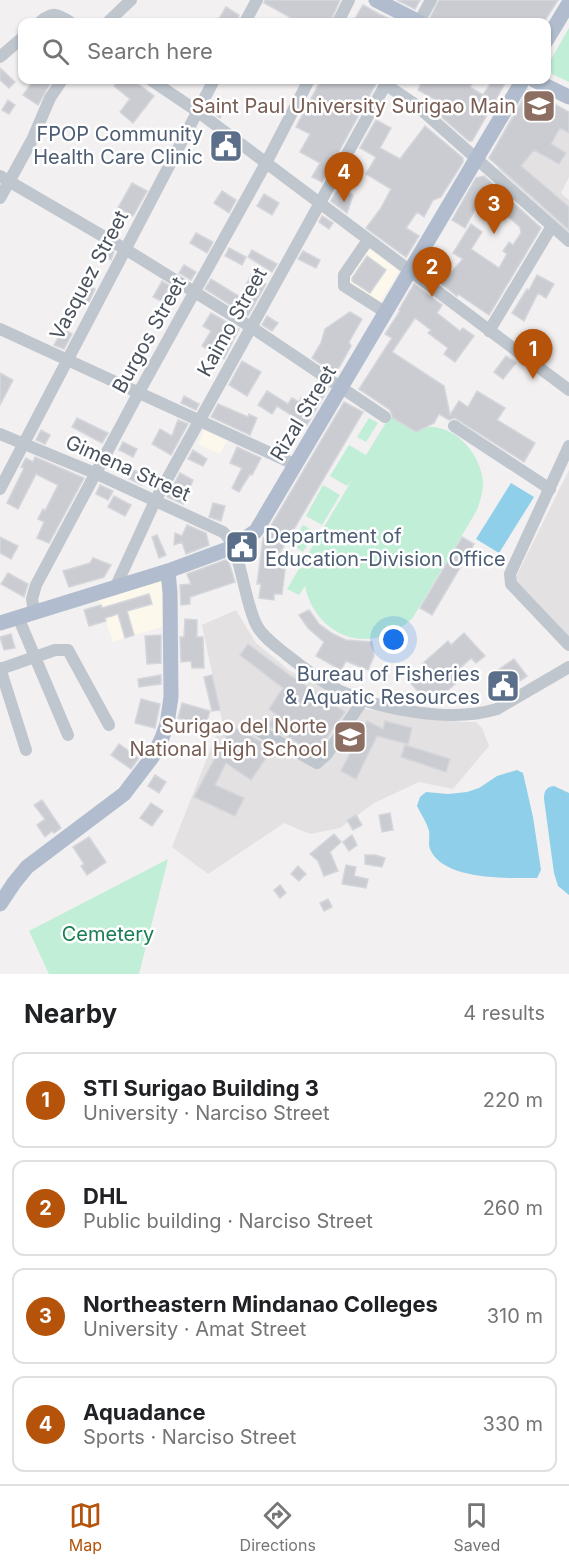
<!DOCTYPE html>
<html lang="en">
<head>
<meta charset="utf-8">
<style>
	body { margin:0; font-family:Inter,sans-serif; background:#f6f6f6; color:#202124 }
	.you { position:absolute; left:394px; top:640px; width:21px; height:21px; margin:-15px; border:4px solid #fff; border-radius:50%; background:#1a73e8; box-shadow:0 0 0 9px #1a73e833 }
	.badge { display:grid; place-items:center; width:39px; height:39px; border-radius:50%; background:#b45309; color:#fff; font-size:20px; font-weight:700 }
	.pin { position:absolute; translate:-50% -50px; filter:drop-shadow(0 2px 3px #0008) }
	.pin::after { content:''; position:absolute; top:32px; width:21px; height:18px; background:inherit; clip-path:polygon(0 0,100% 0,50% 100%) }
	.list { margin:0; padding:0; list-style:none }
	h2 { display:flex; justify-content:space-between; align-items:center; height:78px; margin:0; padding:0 24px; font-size:26px }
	h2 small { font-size:20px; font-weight:400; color:#757577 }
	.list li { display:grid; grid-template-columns:39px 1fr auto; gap:18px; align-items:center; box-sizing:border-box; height:96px; margin:0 12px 12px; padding:0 12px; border:2px solid #e0e0e0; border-radius:12px }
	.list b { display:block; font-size:22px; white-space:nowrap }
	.list p { margin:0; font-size:20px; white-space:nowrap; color:#757577 }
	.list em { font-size:20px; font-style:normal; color:#757577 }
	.icon { flex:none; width:33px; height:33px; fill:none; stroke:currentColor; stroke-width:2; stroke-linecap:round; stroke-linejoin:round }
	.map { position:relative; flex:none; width:569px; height:974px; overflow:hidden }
	.search { position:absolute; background:#fff; box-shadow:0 2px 4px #0004; left:18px; right:18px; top:18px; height:66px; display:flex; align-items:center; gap:15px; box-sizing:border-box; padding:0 21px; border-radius:12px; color:#757577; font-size:22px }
	.sheet { height:510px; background:#fff }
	nav { display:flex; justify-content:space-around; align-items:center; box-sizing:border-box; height:84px; border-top:2px solid #e0e0e0; background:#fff; font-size:16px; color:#757577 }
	nav a { display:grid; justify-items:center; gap:3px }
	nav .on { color:#b45309 }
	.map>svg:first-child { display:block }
	.commercial { fill:#fcf8eb }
	.education { fill:#e3e1e2 }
	.green { fill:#c1eed6 }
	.water { fill:#8fcfea }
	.building { fill:#caccd2; stroke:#d4d6db; stroke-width:1.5 }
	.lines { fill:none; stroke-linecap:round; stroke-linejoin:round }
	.minor { stroke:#bfc6ce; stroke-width:12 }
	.major { stroke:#b1bdce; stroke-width:15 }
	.labels { text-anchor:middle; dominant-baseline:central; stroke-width:5; stroke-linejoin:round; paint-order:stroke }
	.education-label { font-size:20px; fill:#785e54; stroke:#fff; text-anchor:end }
	.service-label { font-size:20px; fill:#4e5e75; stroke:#fff; text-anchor:end }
	.street-label { font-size:20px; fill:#49525d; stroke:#fff }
	.park-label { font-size:20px; fill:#1a7d54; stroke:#fff }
</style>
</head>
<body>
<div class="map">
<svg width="569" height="974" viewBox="0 0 569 974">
	<rect width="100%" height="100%" fill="#f2f0f0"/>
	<path class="commercial" d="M363,244L399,271L376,310L340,288Z
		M204,430L227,441L220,454L198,444Z
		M162,577L165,626L113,642L98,598Z"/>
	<path class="education" d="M527,88L569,112L560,128L569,133V177L561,193L569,200V233L498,169L511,151L497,143Z
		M569,470V640L513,583Z
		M236,610L256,643L290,671L365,709L461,722H476L482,728L489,746L453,789L419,782L374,803L340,828L310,834L284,823L208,874L172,847L222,720L202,625Z"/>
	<path class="green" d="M569,28V82L552,74L549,63Z
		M390,416L415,432C421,430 428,426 433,427C460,429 481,457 483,482C483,492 480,501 477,510L412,619C403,626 394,633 383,636C346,648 312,622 305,586L299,595L287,589L352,480L347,486L330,476L349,445L366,455Z
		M369,418L378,423L366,442L357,437Z
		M323,485L340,495L322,525L306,516Z
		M303,525L315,532L303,552L291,544Z
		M168,859L139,974H49L29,931Z"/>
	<path class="water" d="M511,483L534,497L499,553L476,539Z
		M517,770L523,773L533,817L541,870L537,878C510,878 443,881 430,849C428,844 430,837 429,831C427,823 421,814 417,806L420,797L426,792L448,794L467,792L479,788L497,776Z
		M554,786L569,793V895L558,886L554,873L544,799C544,791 546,787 554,786Z"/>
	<path class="building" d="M265,0H340L330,22H293L295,20L264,3Z
		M397,0H420L415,9Z
		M439,0H558L544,22H433L429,20Z
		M363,5L379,14L397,22H353Z
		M226,7L239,15L237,22H217Z
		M0,68L15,82L9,88L0,80Z
		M34,80H52L38,105L23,95Z
		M119,80H133L154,96L133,123L120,112L130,99L114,86Z
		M321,80H378L322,182L312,177L320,163L300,152L310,134L296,127Z
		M423,80H474L470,87L483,95L493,80H507L472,141H469L437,113L443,104L418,90Z
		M529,90L569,112V133L560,128L551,144L566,153L559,164L534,150L521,166L569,207V230L489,158Z
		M216,97L228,104L220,118L210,111Z
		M8,100L15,105L9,114L2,110Z
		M376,120L391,128L380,148L400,159L425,126L463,158V162L441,197L433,200L424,217L417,212L406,228L419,236L406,257L366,228L381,208L391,189L366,174L376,157L360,148Z
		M484,176L541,228L489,315L458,294L457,296L423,269L425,265L446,278L463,259L453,253L471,224L482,232L471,249L499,268L507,254L503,251L509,242L513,245L521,233L520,227L483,195L465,228L452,220L476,178Z
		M132,183L147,191L133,216L118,208Z
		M339,186L353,195L347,213L331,201Z
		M222,191L236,200L229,213L214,203Z
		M264,194L279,203L272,215L257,206Z
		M322,216L333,223L329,229L319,222Z
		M196,233L213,242L207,253L190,243Z
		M106,247L114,252L111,260L102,255Z
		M229,248L246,257L242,265L225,256Z
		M252,250L277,264L272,272L248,257Z
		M303,251L320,260L316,268L298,259Z
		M367,256L386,270L370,293L352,281V278Z
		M184,265L196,272L191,280L179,273Z
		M251,275L266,284L248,316L205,289L211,279L240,297Z
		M537,275L554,284L546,298L538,293L524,321L512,313L527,289L529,290Z
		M81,281L95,289L89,302L74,294Z
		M162,281L170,286L161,301L153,297Z
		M414,284L442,305L437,313L460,331L463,328L474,336L455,362L444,354L448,348L428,333L431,330L415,318L392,352L444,386L450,415L459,401L468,407L477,391L505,408L497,420L535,443L524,462L455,418L449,420L439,414L434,423L416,432L393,418L390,410L359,389L392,338L385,334L400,311L399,310Z
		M350,312L362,319L349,342L351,346L340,366L336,370L331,371L312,358L321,343L325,329Z
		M211,313L239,329L224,359L202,346L211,331L203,326Z
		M267,316L278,323L272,331L262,325Z
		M63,329L72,334L64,349L54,345Z
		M506,356L516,363L503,379L494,372Z
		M242,361L261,372L247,396L229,385Z
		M0,373L13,380L0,405Z
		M317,381L328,389L307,425L277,406L272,414L258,405L267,391L288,404L292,398L299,402L301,398L305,401Z
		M184,396L199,404L196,410L181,403Z
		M344,402L363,412L278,556L277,567L285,569L282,594H274V600L259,598L261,584H257L263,539Z
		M218,404L248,417L249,414L257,418L250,435L211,417Z
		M77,418L108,433L102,443L72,427Z
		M178,420L188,424L171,455L152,444L160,429L172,436Z
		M41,430L50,435L45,444L36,440Z
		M123,442L137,449L133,457L119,450Z
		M237,447L261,458L252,475L250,474L239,492L232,488L242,468L230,463Z
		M193,450L207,459L203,466L188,459Z
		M35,457L84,478L49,543L37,538L44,522L38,519L43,509L45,511L58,485L36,474L18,509L7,503L24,468L21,467L26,458L33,462Z
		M133,470L146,475L142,485L129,479Z
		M180,473L193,480L183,504L167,497Z
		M100,485L113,491L108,500L96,494Z
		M114,496L131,505L125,516L108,507Z
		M213,503L225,506L221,521L209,517Z
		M187,525L206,533L209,545L186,554L182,542L174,545L175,533L182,536Z
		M157,535L166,555L159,558L152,537Z
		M0,537L18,546L11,559L0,553Z
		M462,537L474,544L432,615L420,608Z
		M93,558L111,565L104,577L69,587L63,571L90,563Z
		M228,559L235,582L190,597V604L181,605L180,585L191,584L187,574Z
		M8,573L28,584L24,597L1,584Z
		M149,594L152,604L127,611L134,635L125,638L118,614L105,618L106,621L89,626L84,610L101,605L102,608Z
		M309,610L319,624L333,634L346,640L372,642L374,656L368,670L346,661L341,670L316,656L324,642L308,628L299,615Z
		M185,619L197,620V637H203L204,668H192L191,661L181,662L180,637H184Z
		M464,633L485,656L476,663L471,658L455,673L461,679L430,705L409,681L425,668L422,664L448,641L451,645Z
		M11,634L15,648L4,650L0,637Z
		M161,635V663L147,664L145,636Z
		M248,644L288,674L345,712L316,753L268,726L276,714L269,709L283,688L240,655Z
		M514,659L527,676L500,695L488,677Z
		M161,675V684L139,687L138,679Z
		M212,675L220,710L212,711L204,677Z
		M141,699L160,704L155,728L135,723Z
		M182,703L210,711L205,727L178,718Z
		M367,721L383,729L385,721L412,728L408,744L377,736L356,779L341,771Z
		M232,726L273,748L251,780L226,763L215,785L244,798L235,816L194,797Z
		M119,744L139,758L131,769L111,755Z
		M405,745L450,759L446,772L401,757Z
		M155,775L166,782L159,793L148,786Z
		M42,800L61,828L54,833L52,831L45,837L37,825L45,819L34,805Z
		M151,803L163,811L152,826L140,818Z
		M390,813L393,830L382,832L379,815Z
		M356,815L362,825L353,830L347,820Z
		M334,834L341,842L330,852L338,871L324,876L318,861L310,854Z
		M352,835L357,845L349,851L343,842Z
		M89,837L106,862L87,875L81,866L84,864L73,847Z
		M365,855H375L385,858L382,867L365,864Z
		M346,865L356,867L354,876L368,879L366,888L342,884Z
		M298,866L306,874L299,881L291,874Z
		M280,885L286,893L280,898L274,890Z
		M328,899L332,907L324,911L320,903Z"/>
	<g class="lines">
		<path class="minor" d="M40,22C52,12 57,13 70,22
			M108,22L131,0
			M245,22L257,0
			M338,22L349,0
			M419,22L431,0
			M0,57L22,38
			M151,80L197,111L569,390
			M385,84L416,105L569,241
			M0,176L125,249L251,327L385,417
			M0,198L32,140L50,98L62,80
			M368,240L344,275V286L385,312
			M0,329L296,465
			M489,331L552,226
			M454,426L550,489
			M0,434L97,474L223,532C241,546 244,603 257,626C264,638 276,646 287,655C303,668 321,681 340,691C382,710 452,723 497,709L569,667
			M569,446L510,574L511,584L569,645
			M0,489L214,80
			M116,586L155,501L388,80
			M34,612L32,599L36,585L139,392L266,163L309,80
			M18,617L68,735
			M0,668L26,750
			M0,669L55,650H68L109,725
			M254,728L317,763L327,754L363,700"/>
		<path class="major" d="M376,0L419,22
			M546,41L569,3
			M534,80L569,97
			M0,623L168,571L233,547L256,531L523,80
			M0,904L14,883L27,867L124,794L153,756L162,738L167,724L171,697L170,593L168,571"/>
	</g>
	<defs>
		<symbol id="university-square" viewBox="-11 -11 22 22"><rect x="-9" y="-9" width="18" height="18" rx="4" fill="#8d6e63" stroke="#fff"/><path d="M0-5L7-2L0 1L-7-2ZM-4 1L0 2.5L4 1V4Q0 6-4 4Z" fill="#fff"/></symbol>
		<symbol id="civic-square" viewBox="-11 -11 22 22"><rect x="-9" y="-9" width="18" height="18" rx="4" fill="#5c6f8a" stroke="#fff"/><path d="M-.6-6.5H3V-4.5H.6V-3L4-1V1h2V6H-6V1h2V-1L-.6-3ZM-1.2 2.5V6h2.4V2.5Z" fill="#fff"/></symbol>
		<symbol id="school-square" viewBox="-11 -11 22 22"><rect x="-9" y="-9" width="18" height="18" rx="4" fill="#8d6e63" stroke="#fff"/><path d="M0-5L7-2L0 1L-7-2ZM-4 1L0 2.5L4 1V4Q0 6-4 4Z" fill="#fff"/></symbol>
	</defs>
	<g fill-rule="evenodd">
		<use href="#university-square" x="520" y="87" width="38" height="38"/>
		<use href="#civic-square" x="207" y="127" width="38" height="38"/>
		<use href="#civic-square" x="223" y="528" width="38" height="38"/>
		<use href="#civic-square" x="484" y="667" width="38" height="38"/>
		<use href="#school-square" x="331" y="718" width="38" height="38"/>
	</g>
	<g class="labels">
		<g class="education-label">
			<text x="516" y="106">Saint Paul University Surigao Main</text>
			<text x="327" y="726">Surigao del Norte<tspan x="327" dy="23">National High School</tspan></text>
		</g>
		<g class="service-label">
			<text x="203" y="134">FPOP Community<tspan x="203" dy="23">Health Care Clinic</tspan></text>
			<text x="265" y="536" text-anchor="start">Department of<tspan x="265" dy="23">Education-Division Office</tspan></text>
			<text x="480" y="674">Bureau of Fisheries<tspan x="480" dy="23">&amp; Aquatic Resources</tspan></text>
		</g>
		<g class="street-label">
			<text transform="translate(89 275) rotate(-62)">Vasquez Street</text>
			<text transform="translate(232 322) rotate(-61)">Kaimo Street</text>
			<text transform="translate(149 335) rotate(-61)">Burgos Street</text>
			<text transform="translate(303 413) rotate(-59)">Rizal Street</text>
			<text transform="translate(128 468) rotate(24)">Gimena Street</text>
		</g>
		<g class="park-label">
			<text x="108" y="934">Cemetery</text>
		</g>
	</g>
</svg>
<div class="you"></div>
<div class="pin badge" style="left:533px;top:379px">1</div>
<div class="pin badge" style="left:432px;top:297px">2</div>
<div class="pin badge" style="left:494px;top:234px">3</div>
<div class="pin badge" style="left:344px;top:202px">4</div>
<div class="search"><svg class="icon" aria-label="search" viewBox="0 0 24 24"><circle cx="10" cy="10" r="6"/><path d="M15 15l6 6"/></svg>Search here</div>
</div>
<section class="sheet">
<h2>Nearby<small>4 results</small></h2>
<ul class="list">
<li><span class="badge">1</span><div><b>STI Surigao Building 3</b><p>University · Narciso Street</p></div><em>220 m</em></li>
<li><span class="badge">2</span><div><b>DHL</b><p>Public building · Narciso Street</p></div><em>260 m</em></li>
<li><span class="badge">3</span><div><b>Northeastern Mindanao Colleges</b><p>University · Amat Street</p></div><em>310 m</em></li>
<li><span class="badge">4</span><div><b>Aquadance</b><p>Sports · Narciso Street</p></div><em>330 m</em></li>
</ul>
</section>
<nav>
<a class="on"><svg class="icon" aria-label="map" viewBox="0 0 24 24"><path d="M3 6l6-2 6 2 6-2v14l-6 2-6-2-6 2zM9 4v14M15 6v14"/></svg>Map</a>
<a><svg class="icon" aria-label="directions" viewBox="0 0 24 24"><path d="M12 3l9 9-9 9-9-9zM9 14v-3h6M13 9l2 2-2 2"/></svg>Directions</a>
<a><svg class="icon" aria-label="saved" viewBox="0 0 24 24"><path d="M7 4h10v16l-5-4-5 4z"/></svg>Saved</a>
</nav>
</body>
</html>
